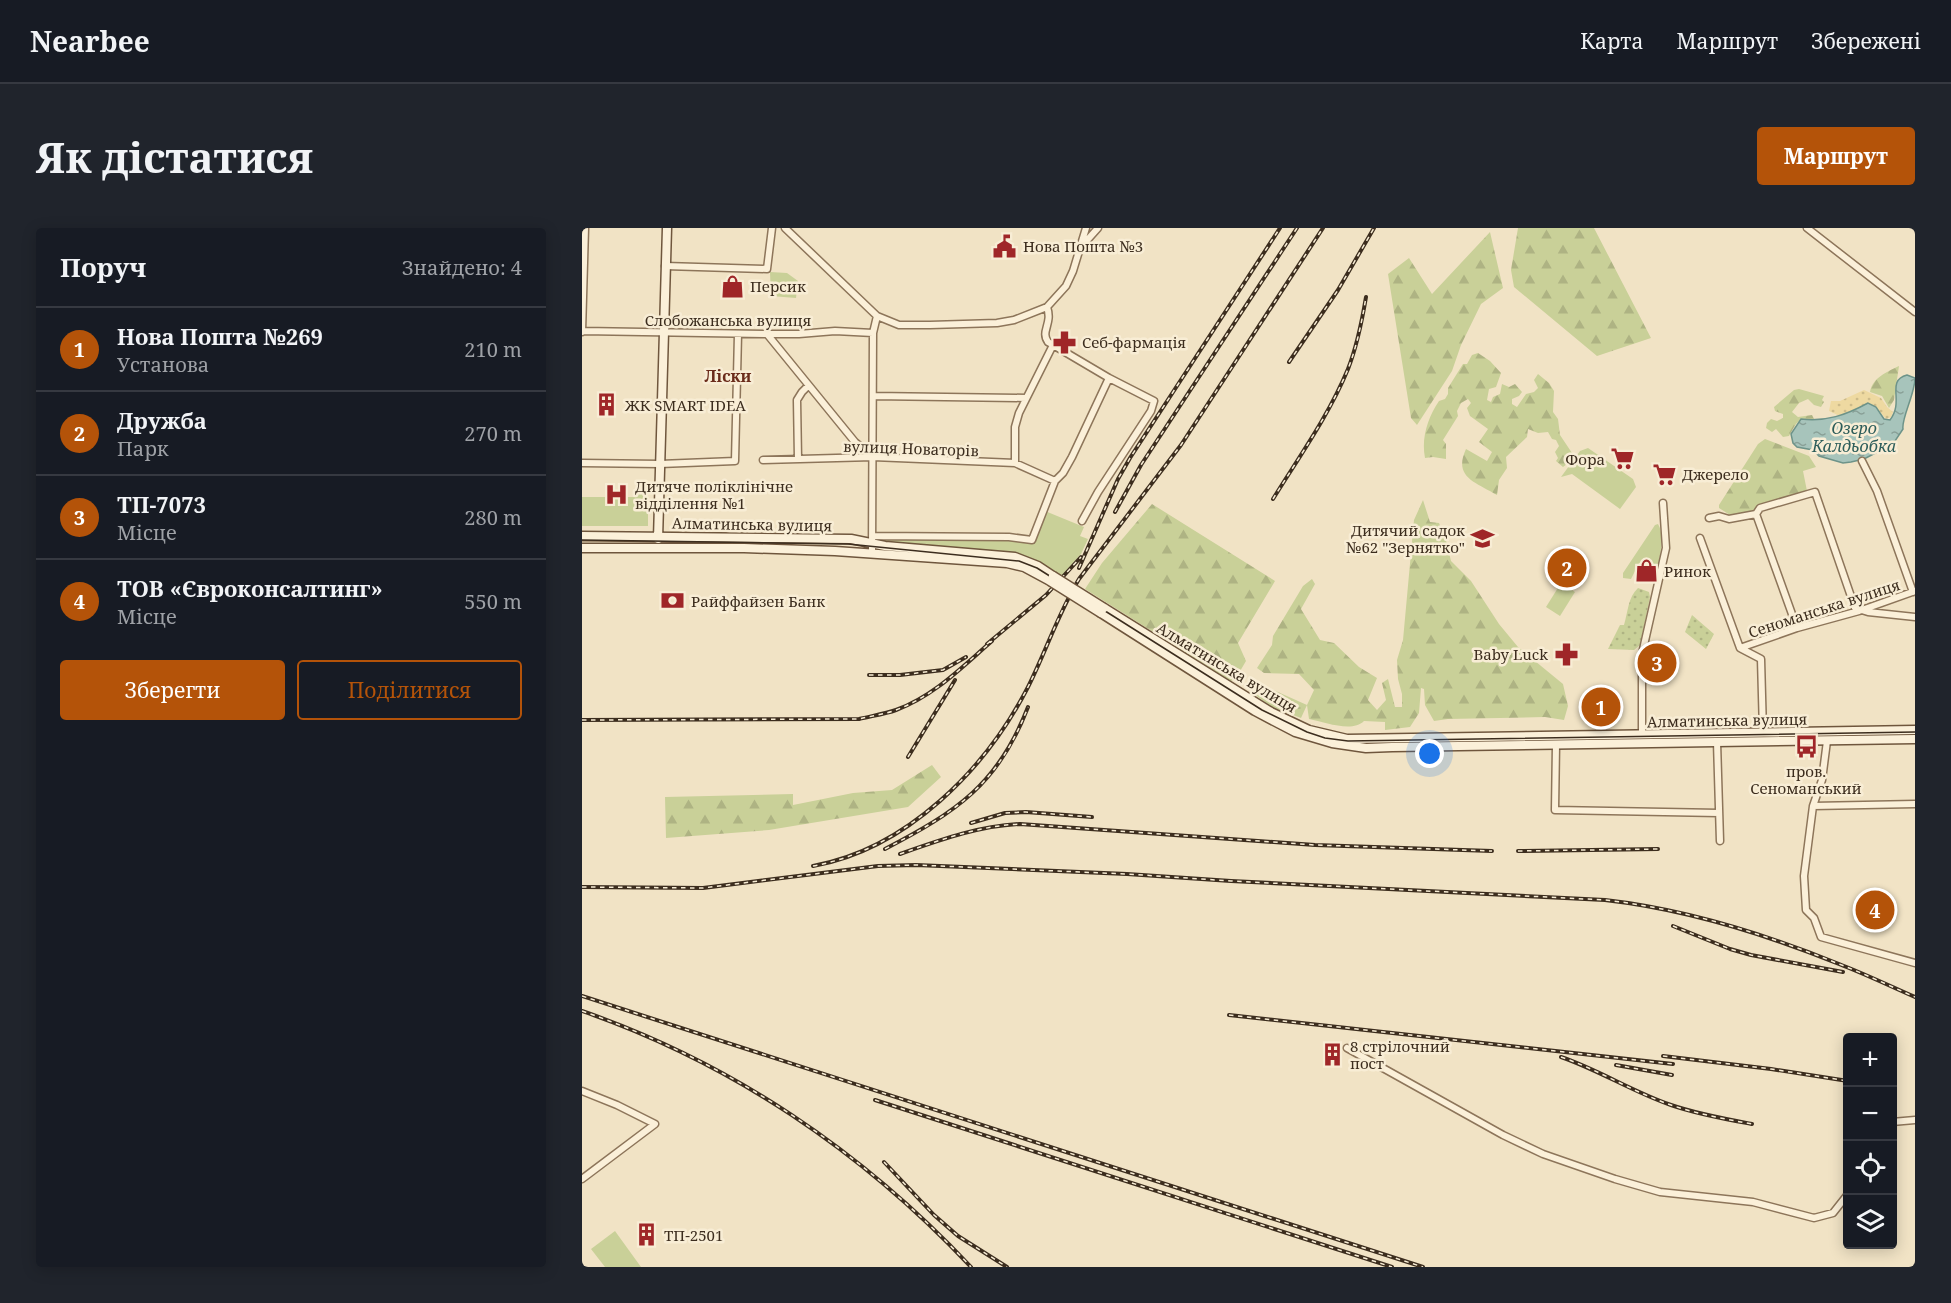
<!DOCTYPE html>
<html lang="uk">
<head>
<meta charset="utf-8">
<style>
	body { margin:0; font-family:"Noto Serif",serif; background:#20242c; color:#f1f3f6 }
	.controls { position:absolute; right:18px; bottom:18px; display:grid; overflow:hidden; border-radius:6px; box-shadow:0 3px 15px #0003 }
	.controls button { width:54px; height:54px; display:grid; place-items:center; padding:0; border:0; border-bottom:2px solid #363941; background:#171b24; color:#f1f3f6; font:30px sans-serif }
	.you { position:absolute; left:848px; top:526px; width:21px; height:21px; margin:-15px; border:4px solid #fff; border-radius:50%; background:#1a73e8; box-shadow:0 0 0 9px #1a73e833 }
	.badge { display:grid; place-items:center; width:39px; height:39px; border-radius:50%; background:#b45309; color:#fff; font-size:20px; font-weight:700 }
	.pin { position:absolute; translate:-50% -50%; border:3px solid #fff; box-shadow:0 2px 6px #0006 }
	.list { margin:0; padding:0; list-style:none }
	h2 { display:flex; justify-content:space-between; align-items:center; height:78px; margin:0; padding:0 24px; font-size:26px }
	h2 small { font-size:20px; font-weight:400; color:#9ea1a6 }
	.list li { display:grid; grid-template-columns:39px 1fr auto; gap:18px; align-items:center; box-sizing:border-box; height:84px; padding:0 24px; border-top:2px solid #363941 }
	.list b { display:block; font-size:22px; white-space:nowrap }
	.list p { margin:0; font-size:20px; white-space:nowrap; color:#9ea1a6 }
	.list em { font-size:20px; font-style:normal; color:#9ea1a6 }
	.actions { display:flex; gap:12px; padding:18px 24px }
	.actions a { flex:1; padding:14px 0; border:2px solid #b45309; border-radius:6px; text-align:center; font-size:21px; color:#b45309 }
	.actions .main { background:#b45309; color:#fff }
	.icon { flex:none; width:33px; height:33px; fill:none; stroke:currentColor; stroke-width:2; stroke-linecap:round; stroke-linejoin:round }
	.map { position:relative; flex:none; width:1333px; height:1039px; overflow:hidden; border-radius:6px }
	header { display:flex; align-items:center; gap:36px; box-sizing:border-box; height:84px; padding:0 30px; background:#171b24; border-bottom:2px solid #363941 }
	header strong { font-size:28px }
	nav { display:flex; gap:33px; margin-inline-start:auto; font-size:21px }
	.intro { display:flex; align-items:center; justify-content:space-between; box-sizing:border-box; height:144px; padding:0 36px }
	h1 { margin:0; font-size:42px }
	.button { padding:15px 27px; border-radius:6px; background:#b45309; color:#fff; font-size:21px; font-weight:700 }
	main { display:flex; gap:36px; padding:0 36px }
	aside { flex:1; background:#171b24; border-radius:6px; box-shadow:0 3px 15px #0003 }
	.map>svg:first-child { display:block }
	.green { fill:#c9d098 }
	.forest { fill:url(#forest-firs) }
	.wetland { fill:url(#wetland-marsh) }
	.sand { fill:url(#sand-dots) }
	.park { fill:url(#park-dots) }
	.water { fill:url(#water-ripples); stroke:#6d9389; stroke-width:1.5 }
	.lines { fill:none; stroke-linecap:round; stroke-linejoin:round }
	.street-casing { stroke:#8d755a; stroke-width:9 }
	.secondary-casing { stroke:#6f563d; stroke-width:11 }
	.street { stroke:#fbf0d9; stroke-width:6 }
	.secondary { stroke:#fbf0d9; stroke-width:8 }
	.tram { stroke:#3c2d1e; stroke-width:1.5 }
	.rail-casing { stroke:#3c2d1e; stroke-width:4 }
	.rail { stroke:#f8edd5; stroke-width:1.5; stroke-dasharray:4.5; stroke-linecap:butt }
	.secondary-bridge-casing { stroke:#6f563d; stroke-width:11; stroke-linecap:butt }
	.secondary-bridge { stroke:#fbf0d9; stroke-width:8 }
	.labels { text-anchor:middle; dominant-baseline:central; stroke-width:5; stroke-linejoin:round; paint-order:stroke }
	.poi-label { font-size:15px; fill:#3c2d1e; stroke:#f8edd5; text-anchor:start }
	.street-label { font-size:15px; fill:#3c2d1e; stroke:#f8edd5 }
	.neighbourhood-label { font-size:16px; font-weight:bold; fill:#6b2c1b; stroke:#f8edd5 }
	.water-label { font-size:16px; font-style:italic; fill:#2d5d5a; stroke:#f8edd5 }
</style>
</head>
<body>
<header>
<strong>Nearbee</strong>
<nav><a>Карта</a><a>Маршрут</a><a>Збережені</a></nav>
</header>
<div class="intro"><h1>Як дістатися</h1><a class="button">Маршрут</a></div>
<main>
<aside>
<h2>Поруч<small>Знайдено: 4</small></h2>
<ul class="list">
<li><span class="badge">1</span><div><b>Нова Пошта №269</b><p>Установа</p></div><em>210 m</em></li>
<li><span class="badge">2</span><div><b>Дружба</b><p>Парк</p></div><em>270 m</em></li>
<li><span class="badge">3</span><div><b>ТП-7073</b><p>Місце</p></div><em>280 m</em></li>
<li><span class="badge">4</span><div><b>ТОВ «Євроконсалтинг»</b><p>Місце</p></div><em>550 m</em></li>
</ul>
<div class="actions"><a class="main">Зберегти</a><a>Поділитися</a></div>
</aside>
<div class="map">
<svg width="1333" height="1039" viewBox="0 0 1333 1039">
	<defs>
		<pattern id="forest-firs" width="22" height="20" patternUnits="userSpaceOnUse" patternTransform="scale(1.5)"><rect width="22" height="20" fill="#c9d098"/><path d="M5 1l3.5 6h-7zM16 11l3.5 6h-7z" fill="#aeb383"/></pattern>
		<pattern id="wetland-marsh" width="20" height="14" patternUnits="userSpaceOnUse" patternTransform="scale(1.5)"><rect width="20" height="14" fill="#c9d098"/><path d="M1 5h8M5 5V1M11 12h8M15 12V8" fill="none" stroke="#aeb383"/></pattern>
		<pattern id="sand-dots" width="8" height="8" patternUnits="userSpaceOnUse" patternTransform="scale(1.5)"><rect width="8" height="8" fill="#eed9a1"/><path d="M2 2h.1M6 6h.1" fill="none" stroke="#cdbb8a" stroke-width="1.8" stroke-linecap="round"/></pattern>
		<pattern id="park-dots" width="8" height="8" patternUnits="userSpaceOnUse" patternTransform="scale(1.5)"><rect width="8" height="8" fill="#c9d098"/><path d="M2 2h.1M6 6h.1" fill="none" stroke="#aeb383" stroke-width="1.8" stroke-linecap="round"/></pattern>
		<pattern id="water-ripples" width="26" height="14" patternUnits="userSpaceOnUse" patternTransform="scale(1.5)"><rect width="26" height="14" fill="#a7c4bb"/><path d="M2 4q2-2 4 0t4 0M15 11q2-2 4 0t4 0" fill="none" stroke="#89a097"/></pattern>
	</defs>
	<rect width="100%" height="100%" fill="#f1e3c5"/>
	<path class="green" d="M188,44L205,45L216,53L214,70L189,68Z
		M1006,220L1051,251L1054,259L1038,281L990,246L979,249L998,223Z
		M55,258H66V298H0V269H55Z
		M463,283L502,299L498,308L506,311L499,326L478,350L304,314L297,311L431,312L450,316L454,312Z
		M1076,296C1083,308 1078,326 1076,339L1057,335L1049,351L1041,350V345L1073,297Z
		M979,355L993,364L978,388L964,379Z
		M33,1003L59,1039H23L9,1021Z"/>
	<path class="forest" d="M936,0H1012L1069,110L1015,128L932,59L929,42Z
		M908,4L921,60L899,76L879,117L870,143L835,197L829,190L806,46L827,30L850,66Z
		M896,125L908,133L919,145L914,159L907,161L905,172L909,174L911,169L918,166L920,156L927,159L933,156L940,164L937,168L930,171V176L935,179L944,166L952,164L956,160L952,152L956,146L967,155L972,163L971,184L976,191L978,207L990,225L985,236L981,239L974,233L976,230L973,224L977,218L974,212L970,211L966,204L956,205L946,201L945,209L924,229L925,240L917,252L915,267C893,254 871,249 884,221L905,233L910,224L897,214L906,201L888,188L885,180L889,175L886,171L879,175L875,183L876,188L861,212L864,216V231L851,229L843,230C839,210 846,189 857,173L863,171L866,166V160L881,136H885L890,127Z
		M1317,138L1312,172L1307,180L1300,168L1288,164C1291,149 1305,144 1317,138Z
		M1217,161L1242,168L1240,172L1242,174L1239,179L1232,177L1226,171L1217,175L1210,184L1216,189L1230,187L1232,191C1213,193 1217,191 1207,208L1201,209L1194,201L1190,204L1184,200L1185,195L1189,191L1195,193L1201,190V186L1193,183L1192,179L1212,162Z
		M1183,211L1227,228L1234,239L1221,243L1225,263L1182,275L1174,282L1148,287L1137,280V277L1176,216Z
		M841,272L848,294L857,295L864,312L869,333L889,353L917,396L936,419L981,456L986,478L982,492L963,489L866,491L852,493L843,477L842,461L839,460L837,485L828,499L803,502V494L782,493C770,505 743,494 727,491L725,477L732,462L717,446L682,445L675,440L690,417L691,408L721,358L730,351L733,356L719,381L738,412L752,415L777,439L795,450L786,472L795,482L804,472L800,455L806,451L813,479H820V466L816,451L815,432L821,412L832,292Z
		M570,276L693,353L656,415L664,433L654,450L649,453L503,361L520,335Z
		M350,537L359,549L326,579L187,602L84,610L83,569L211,566V577L271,565L310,562Z"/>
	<path class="wetland" d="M678,456L725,477L719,490L690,479L672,466Z"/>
	<path class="sand" d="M1282,162L1299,170L1305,179L1311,184L1309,189L1304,191L1294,179L1286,175L1260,189L1247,183L1249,173H1258Z"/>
	<path class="park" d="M983,325L1000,336L987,355L970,344Z
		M1056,360L1067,364L1068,369L1058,417L1052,422L1026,421L1038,397H1042C1046,384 1046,369 1056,360Z
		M1110,387L1132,406L1124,421L1103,404Z"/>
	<path class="water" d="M1325,147L1333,150C1333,166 1319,191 1321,201L1311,216L1282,231L1269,234L1261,235L1237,228L1231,222L1215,219L1211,215L1209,206L1219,191C1244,194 1264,187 1286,175L1294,179L1302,191L1308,192C1323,173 1303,153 1325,147Z"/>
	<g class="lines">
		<defs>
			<path id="street" d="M203,0L295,88L317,97H348L415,95L432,92L465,79L484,58L491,43L504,0
				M1225,0L1333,84
				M499,19L516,0
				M83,38L185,41L190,0
				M465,79C471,96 458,103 466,114L527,150L572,173L569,183L516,264L500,293
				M1,103L185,106H217L253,103L291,105
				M0,104L3,0
				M185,106L273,214L290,228
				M291,168L444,170
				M216,231L215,172L220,164L226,158
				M181,232L291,229L433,235L473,253
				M1280,233L1295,263L1331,364
				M0,235L78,236L153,233L156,106
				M433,235V199L437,185L471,117
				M1174,286L1178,280L1233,264L1273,380L1286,384L1333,389
				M1174,286L1215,400
				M1127,290L1137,288L1147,291L1174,286
				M290,308L427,309L450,312L473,253L481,245L490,229L527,150
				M1118,310L1158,420L1179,431L1181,504
				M290,325L291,105L295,88
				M1158,420L1215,400L1277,383L1333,363
				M1060,507V426L1084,320L1081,275
				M1135,514L1138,613
				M974,517L973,582L1137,585
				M1333,576L1231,578L1222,648L1224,682L1232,690L1239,709L1333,735
				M1231,578L1240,552L1245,513
				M765,820L921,907L961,926L1033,951L1078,964L1171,974L1232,990L1251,985L1266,966
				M0,863L35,877L73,896L0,951
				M1310,894L1333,892"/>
			<path id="secondary" d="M0,308L269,311L303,318L433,329L456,338L471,348
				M76,311L85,0
				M0,320H162L253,323L425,335L442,339L468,353
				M522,380L689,484L727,502L765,511L1333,502
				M519,385L673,483L713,504L750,515L784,520L810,519L1333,511"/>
		</defs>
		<use href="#street" class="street-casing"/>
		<use href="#secondary" class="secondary-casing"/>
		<use href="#street" class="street"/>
		<use href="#secondary" class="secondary"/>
		<path class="tram" d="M0,312L266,316L437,333L455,340L680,482L725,504L743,510L766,513L1333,504"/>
		<defs>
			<path id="rail" d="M707,134L756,62L792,0
				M691,271C717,229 747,187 766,141C775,118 780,93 784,69
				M533,284L559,237L715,0
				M497,340L536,251L548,230L698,0
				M405,416L464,367L499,329
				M287,447H318L361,442L384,429
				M0,492L277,491C289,488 303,486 314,482C352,468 380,439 410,413
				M326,529L373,452
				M389,595L423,585L444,584L510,589
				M303,621C374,584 416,557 446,479
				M936,623L1076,621
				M318,626C358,612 396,598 438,596L733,617L910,623
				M231,638C325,621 404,541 446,459C464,423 476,386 497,351L599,217L741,0
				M0,659L121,660L296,638L334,637L545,646L649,653L1023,672C1103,681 1183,706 1257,736C1283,746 1308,758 1333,769
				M1091,698L1148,721L1169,727L1261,744
				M0,768L841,1039
				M0,783C150,835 281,924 389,1039
				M647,787L1091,836
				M1081,828L1189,841L1266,853
				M979,829C1017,842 1051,864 1089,877C1115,886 1143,891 1170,896
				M1034,837L1090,847
				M293,872L810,1039
				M302,934L352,987L376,1008L425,1039"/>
		</defs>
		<use href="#rail" class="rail-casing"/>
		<use href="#rail" class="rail"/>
		<defs>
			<path id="secondary-bridge" d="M471,348L522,380
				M468,353L519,385"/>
		</defs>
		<use href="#secondary-bridge" class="secondary-bridge-casing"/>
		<use href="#secondary-bridge" class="secondary-bridge"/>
	</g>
	<defs>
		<symbol id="civic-bare" viewBox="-9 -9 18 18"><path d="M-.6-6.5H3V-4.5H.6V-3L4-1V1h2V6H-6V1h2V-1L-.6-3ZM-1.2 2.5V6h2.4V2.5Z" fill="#9f2628" stroke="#f8edd5" stroke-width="2.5" paint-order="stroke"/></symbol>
		<symbol id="shop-bare" viewBox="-9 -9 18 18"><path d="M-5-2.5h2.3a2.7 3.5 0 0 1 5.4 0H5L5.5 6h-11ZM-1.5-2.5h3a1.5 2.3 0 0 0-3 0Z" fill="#9f2628" stroke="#f8edd5" stroke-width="2.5" paint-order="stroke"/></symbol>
		<symbol id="pharmacy-bare" viewBox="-9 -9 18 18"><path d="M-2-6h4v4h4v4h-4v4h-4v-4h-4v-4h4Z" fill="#9f2628" stroke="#f8edd5" stroke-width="2.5" paint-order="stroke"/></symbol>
		<symbol id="building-bare" viewBox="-9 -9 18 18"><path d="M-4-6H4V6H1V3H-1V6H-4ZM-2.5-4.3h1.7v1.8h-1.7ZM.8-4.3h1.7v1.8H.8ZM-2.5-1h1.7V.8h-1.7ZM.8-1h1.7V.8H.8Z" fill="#9f2628" stroke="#f8edd5" stroke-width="2.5" paint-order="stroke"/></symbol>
		<symbol id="supermarket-bare" viewBox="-9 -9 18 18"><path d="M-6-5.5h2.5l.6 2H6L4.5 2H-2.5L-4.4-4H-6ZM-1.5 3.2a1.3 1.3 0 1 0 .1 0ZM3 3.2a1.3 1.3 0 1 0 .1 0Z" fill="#9f2628" stroke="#f8edd5" stroke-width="2.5" paint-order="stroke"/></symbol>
		<symbol id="hospital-bare" viewBox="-9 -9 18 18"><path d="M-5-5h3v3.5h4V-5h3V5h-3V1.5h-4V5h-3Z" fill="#9f2628" stroke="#f8edd5" stroke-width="2.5" paint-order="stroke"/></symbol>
		<symbol id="school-bare" viewBox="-9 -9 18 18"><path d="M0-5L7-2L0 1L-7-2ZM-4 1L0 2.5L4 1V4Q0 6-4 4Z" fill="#9f2628" stroke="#f8edd5" stroke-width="2.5" paint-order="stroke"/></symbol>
		<symbol id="bank-bare" viewBox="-9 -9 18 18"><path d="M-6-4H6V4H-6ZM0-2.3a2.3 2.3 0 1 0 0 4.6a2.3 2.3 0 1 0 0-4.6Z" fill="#9f2628" stroke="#f8edd5" stroke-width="2.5" paint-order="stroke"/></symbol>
		<symbol id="bus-bare" viewBox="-9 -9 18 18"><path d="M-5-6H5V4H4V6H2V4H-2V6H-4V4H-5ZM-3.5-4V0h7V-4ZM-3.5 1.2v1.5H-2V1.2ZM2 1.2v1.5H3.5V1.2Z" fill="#9f2628" stroke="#f8edd5" stroke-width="2.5" paint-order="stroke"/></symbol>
	</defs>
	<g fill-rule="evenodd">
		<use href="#civic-bare" x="406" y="2" width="33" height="33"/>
		<use href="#shop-bare" x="134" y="42" width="33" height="33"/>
		<use href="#pharmacy-bare" x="466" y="98" width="33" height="33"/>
		<use href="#building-bare" x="8" y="160" width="33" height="33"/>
		<use href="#supermarket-bare" x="1024" y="214" width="33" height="33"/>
		<use href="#supermarket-bare" x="1066" y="230" width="33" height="33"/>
		<use href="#hospital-bare" x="18" y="250" width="33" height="33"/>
		<use href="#school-bare" x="884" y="294" width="33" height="33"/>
		<use href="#shop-bare" x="1048" y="326" width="33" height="33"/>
		<use href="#bank-bare" x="74" y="356" width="33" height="33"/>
		<use href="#pharmacy-bare" x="968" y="410" width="33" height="33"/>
		<use href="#bus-bare" x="1208" y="502" width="33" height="33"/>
		<use href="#building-bare" x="734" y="810" width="33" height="33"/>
		<use href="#building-bare" x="48" y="990" width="33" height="33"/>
	</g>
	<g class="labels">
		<g class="poi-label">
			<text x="441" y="18">Нова Пошта №3</text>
			<text x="168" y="58">Персик</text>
			<text x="500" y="114">Себ-фармація</text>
			<text x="43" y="177">ЖК SMART IDEA</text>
			<text x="1023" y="231" text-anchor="end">Фора</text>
			<text x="1100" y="246">Джерело</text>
			<text x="53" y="258">Дитяче поліклінічне<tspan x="53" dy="17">відділення №1</tspan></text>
			<text x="883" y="302" text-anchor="end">Дитячий садок<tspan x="883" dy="17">№62 "Зернятко"</tspan></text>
			<text x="1082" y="343">Ринок</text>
			<text x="109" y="373">Райффайзен Банк</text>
			<text x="966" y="426" text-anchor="end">Baby Luck</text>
			<text x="1224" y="543" text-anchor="middle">пров.<tspan x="1224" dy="17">Сеноманський</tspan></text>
			<text x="768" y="818">8 стрілочний<tspan x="768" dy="17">пост</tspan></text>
			<text x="82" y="1007">ТП-2501</text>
		</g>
		<g class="street-label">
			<text x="146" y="92">Слобожанська вулиця</text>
			<text transform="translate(329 220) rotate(2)">вулиця Новаторів</text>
			<text transform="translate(170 296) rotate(1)">Алматинська вулиця</text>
			<text transform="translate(1242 380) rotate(-18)">Сеноманська вулиця</text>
			<text transform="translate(645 439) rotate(31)">Алматинська вулиця</text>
			<text transform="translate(1145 492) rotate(-1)">Алматинська вулиця</text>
		</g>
		<g class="neighbourhood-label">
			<text x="146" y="148">Ліски</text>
		</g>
		<g class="water-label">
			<text x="1272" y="200">Озеро<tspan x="1272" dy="18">Калдьобка</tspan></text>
		</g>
	</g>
</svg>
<div class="controls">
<button>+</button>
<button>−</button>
<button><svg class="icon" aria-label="locate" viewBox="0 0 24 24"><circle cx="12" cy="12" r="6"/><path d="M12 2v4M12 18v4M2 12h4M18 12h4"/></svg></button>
<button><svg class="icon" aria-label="layers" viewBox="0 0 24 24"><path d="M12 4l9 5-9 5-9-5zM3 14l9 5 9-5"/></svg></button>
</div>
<div class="you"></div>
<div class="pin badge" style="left:1019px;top:479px">1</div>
<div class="pin badge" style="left:985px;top:340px">2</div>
<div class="pin badge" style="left:1075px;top:435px">3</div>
<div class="pin badge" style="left:1293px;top:682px">4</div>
</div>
</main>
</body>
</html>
